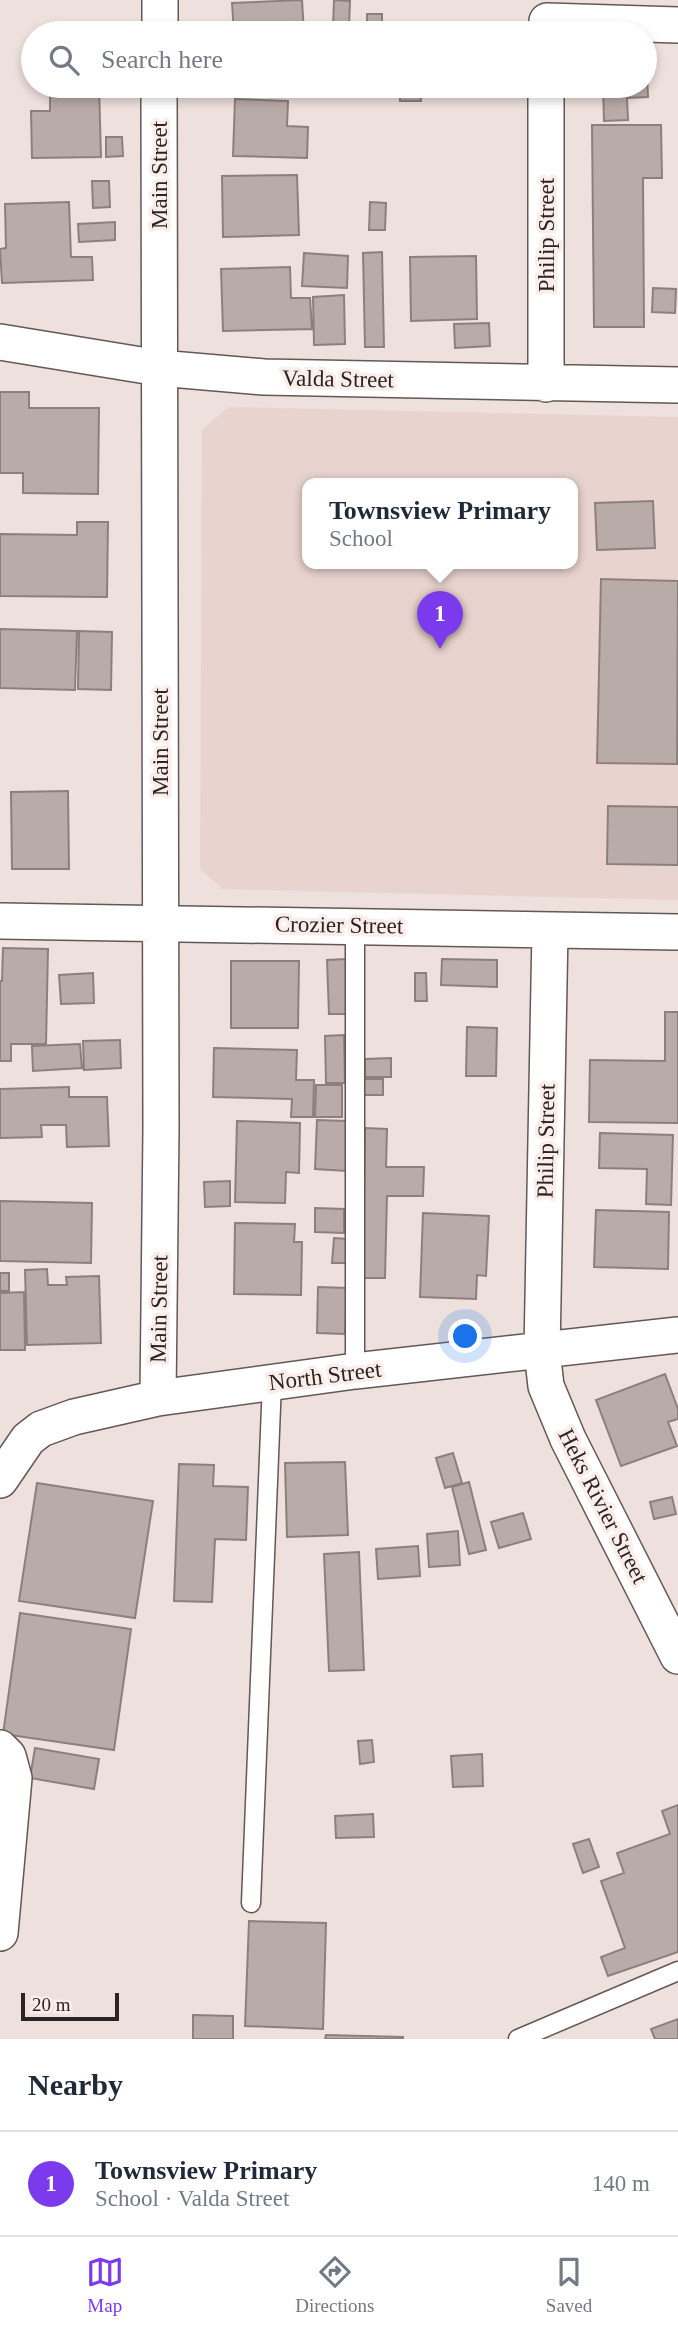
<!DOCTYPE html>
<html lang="en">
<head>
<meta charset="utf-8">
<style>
	body { margin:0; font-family:"Times New Roman",serif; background:#f6f6f7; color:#1f2937 }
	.scale { position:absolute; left:21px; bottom:18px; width:98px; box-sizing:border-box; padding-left:7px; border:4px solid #2a2524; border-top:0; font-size:19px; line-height:24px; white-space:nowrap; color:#2a2524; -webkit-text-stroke:5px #fbedea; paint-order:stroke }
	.you { position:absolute; left:466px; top:1337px; width:24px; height:24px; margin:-18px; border:5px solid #fff; border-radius:50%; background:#1a73e8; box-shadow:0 0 0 10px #1a73e833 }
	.badge { display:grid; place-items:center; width:46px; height:46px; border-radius:50%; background:#7c3aed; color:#fff; font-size:23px; font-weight:700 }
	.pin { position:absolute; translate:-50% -58px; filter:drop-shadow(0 2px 4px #0008) }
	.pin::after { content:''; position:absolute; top:37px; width:24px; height:21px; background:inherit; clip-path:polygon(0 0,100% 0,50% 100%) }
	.popup { position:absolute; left:302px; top:478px; width:276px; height:91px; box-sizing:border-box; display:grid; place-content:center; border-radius:14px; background:#fff; filter:drop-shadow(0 2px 5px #0005); font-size:23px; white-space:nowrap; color:#747a83 }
	.popup b { font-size:26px; color:#1f2937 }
	.popup::after { content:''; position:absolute; left:50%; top:100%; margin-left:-14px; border:14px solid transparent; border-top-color:#fff }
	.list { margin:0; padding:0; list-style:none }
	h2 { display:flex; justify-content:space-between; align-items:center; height:91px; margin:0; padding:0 28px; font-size:30px }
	h2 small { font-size:23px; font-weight:400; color:#747a83 }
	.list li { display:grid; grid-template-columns:46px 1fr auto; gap:21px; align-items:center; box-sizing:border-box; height:105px; padding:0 28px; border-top:2px solid #e0e1e3 }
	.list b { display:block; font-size:26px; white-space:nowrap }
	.list p { margin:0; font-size:23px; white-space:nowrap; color:#747a83 }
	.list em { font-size:23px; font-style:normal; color:#747a83 }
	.icon { flex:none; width:38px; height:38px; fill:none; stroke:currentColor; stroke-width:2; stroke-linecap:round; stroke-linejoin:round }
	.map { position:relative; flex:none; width:678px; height:2039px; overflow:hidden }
	.search { position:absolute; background:#fff; box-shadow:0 4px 10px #0003; left:21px; right:21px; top:21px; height:77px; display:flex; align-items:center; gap:18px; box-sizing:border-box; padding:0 24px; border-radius:38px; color:#747a83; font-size:26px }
	.sheet { height:196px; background:#fff }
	nav { display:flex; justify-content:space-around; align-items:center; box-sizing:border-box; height:98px; border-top:2px solid #e0e1e3; background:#fff; font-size:19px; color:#747a83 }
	nav a { display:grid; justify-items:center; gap:4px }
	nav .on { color:#7c3aed }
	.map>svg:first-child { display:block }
	.built { fill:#e9d3ce; fill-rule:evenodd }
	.building { fill:#b8aba8; stroke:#8c807d; stroke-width:2 }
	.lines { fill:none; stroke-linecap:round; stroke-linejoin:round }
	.lane-casing { stroke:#635855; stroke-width:21 }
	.street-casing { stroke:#635855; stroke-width:38 }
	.lane { stroke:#fff; stroke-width:18 }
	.street { stroke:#fff; stroke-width:35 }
	.labels { text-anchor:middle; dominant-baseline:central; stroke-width:7; stroke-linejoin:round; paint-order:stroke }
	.street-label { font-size:23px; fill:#2a2524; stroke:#fbedea }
</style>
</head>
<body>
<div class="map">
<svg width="678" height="2039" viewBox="0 0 678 2039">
	<rect width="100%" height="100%" fill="#ede0dd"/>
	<path class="built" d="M228,407L678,417V900L223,889L200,869L202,430ZM307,483H573V563H307Z"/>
	<path class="building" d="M302,0L304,33H234L232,3Z
		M334,0L350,1L349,27L333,26Z
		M367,14H382V33H367Z
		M645,74H647L648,97L627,98L628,120L604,121L603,86H645Z
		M99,86L101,157L32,158L31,111H50V87Z
		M283,86H315L316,97H284Z
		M400,86H420L421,101H400Z
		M235,99L288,101L287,126L308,127L307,158L233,156Z
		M592,125H661L662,178H643L644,327H594Z
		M106,137H122L123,156L106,157Z
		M297,175L299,235L223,237L222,176Z
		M92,181H109L110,207L93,208Z
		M69,202L71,257H92L93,280L2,283L0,249L6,248L5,204Z
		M370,202L386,203L385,230H369Z
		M115,222V240L79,242L78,224Z
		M382,252L384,347H365L363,253Z
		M304,253L348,256L347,288L302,286Z
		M476,256L477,319L411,321L410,257Z
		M290,267L291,298H310L312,329L223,331L221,269Z
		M653,288L676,289L675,313L652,312Z
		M344,295L345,344L314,345L313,297Z
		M489,323L490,346L455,348L454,324Z
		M0,392H29V408H99L98,494L23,493V473H0Z
		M653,501L655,548L597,550L595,503Z
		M77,522H108L107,597L0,596V534L77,535Z
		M601,579L678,581L677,764L597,763Z
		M0,629L77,631L75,690L0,688Z
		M79,631L112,632L111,690L78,689Z
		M68,791L69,869H12L11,792Z
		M608,806L678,807V865L607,864Z
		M3,948L48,949L46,1044H11V1061H0V981H2Z
		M346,959L348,1014H329L327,960Z
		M442,959L497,960V987L441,985Z
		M231,961H299L298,1028H231Z
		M93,973L94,1003L61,1004L59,975Z
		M415,973H426L427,1001H415Z
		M665,1012H678V1123L589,1122L590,1060L665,1061Z
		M467,1027L497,1028L496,1076H466Z
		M344,1035L345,1083H326L325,1036Z
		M120,1040L121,1068L84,1070L83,1041Z
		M80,1044L82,1068L33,1071L32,1046Z
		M214,1048L297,1050L296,1080H314L313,1117H291L292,1099L213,1097Z
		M391,1058V1077H365V1059Z
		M364,1079H383V1095H364Z
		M316,1085H342V1117H315Z
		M69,1087V1097H107L109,1146L67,1147L66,1125H41L42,1137L0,1138V1089Z
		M317,1120L347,1121L346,1171L315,1169Z
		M237,1121L300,1123L299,1173L286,1172L285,1203L235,1202Z
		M365,1128L387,1129L386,1167H424L423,1196H387L385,1278H363Z
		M600,1133L673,1135L671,1205L646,1204L647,1169L599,1168Z
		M230,1181V1206L205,1207L204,1182Z
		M0,1201L92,1203L91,1263L0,1261Z
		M315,1208L344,1209V1233L315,1232Z
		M596,1210L669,1212L668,1269L594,1267Z
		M423,1213L489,1216L486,1276L477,1275L476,1299L420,1297Z
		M235,1223L295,1224L294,1242H302L301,1295L234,1294Z
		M334,1238L347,1239L346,1263H332Z
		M47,1269L48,1285H67L66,1277L99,1276L101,1343L27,1345L25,1270Z
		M0,1273H9V1291H0Z
		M318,1287L347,1288L345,1334L317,1333Z
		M24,1292L25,1350H0V1293Z
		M665,1374L678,1409V1419L668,1422L677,1446L621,1466L596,1400Z
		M453,1453L462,1483L445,1488L436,1458Z
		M345,1462L348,1535L287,1537L285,1463Z
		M179,1464L214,1465L213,1486L248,1487L246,1540L215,1539L212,1602L174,1601Z
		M469,1482L486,1550L469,1554L452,1487Z
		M37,1483L153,1501L135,1618L19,1601Z
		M672,1497L676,1514L654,1519L650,1502Z
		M523,1513L531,1539L499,1548L491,1522Z
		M458,1531L460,1565L429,1567L427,1534Z
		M418,1546L420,1576L378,1579L376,1549Z
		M359,1552L364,1670L329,1671L324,1554Z
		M20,1613L131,1629L114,1750L3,1734Z
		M372,1740L374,1762L360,1764L358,1741Z
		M35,1748L99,1759L94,1789L30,1778Z
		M482,1754L483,1786L453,1787L451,1756Z
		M678,1805V1952L608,1976L601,1957L625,1948L601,1881L624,1873L617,1853L670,1834L662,1811Z
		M373,1814L374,1837L336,1838L335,1816Z
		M589,1839L599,1867L583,1873L573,1844Z
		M249,1921L326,1923L323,2029L245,2026Z
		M193,2015L233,2016V2039H193Z
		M678,2019V2039H655L651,2029Z
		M326,2035L403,2037V2039H325Z"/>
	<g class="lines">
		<defs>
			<path id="lane" d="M355,925V1371
				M251,1903L272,1382
				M518,2039L678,1971"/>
			<path id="street" d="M547,21L678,25
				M160,33V0
				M0,342L159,368L264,377L678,385
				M546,384V86
				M0,921L678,932
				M550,930L542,1351L546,1386L568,1439L678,1656
				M158,1398L161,1129L159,86
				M0,1480L28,1439L41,1429L74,1417L158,1398L355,1371L678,1335
				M0,1748L8,1756L14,1778L0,1933"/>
		</defs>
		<use href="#lane" class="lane-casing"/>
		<use href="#street" class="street-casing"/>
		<use href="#lane" class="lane"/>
		<use href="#street" class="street"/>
	</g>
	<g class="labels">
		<g class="street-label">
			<text transform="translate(159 175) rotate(-90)">Main Street</text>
			<text transform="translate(546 235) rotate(-90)">Philip Street</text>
			<text transform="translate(338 379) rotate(1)">Valda Street</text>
			<text transform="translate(160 742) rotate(-90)">Main Street</text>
			<text transform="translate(339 925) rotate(1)">Crozier Street</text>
			<text transform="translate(546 1141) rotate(-89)">Philip Street</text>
			<text transform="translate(159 1309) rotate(-89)">Main Street</text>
			<text transform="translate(325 1376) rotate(-7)">North Street</text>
			<text transform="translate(603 1506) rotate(63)">Heks Rivier Street</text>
		</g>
	</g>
</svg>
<div class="scale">20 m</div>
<div class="you"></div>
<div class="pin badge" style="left:440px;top:649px">1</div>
<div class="popup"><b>Townsview Primary</b>School</div>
<div class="search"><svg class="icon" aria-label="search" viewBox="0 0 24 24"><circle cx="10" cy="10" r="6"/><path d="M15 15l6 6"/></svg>Search here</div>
</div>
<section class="sheet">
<h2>Nearby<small></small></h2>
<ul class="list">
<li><span class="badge">1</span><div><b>Townsview Primary</b><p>School · Valda Street</p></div><em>140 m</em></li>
</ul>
</section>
<nav>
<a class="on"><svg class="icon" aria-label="map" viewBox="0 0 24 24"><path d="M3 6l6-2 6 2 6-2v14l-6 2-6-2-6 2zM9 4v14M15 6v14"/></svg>Map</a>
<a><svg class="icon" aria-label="directions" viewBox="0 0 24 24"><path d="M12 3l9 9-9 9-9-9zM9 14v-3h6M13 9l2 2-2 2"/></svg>Directions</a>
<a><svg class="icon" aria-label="saved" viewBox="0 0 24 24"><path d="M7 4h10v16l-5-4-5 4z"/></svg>Saved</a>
</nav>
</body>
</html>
